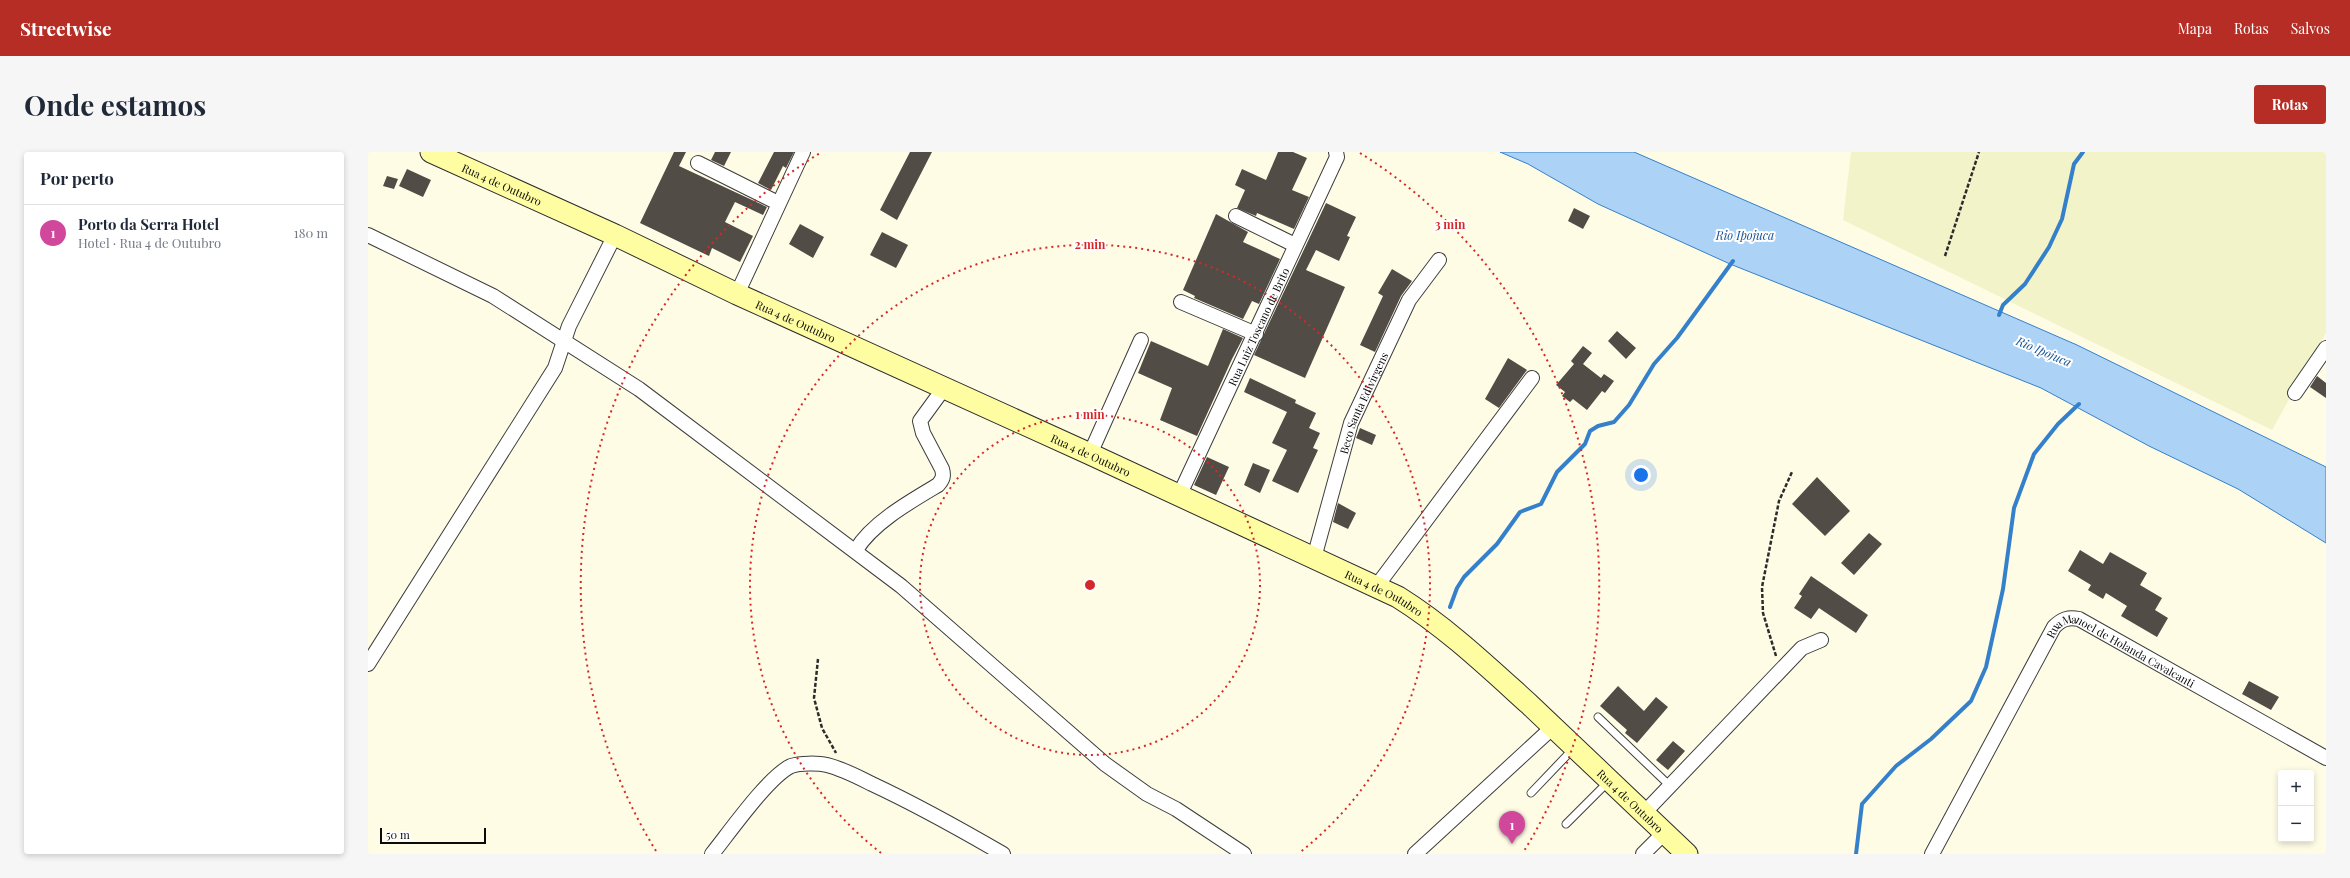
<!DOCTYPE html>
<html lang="pt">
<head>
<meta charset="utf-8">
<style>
	body { margin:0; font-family:"Playfair Display",serif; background:#f6f6f7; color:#1f2937 }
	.controls { position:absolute; right:12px; bottom:12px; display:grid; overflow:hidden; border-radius:4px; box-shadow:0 2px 6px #0003 }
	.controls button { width:36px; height:36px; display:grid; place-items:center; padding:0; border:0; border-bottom:1px solid #e0e1e3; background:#fff; color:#1f2937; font:20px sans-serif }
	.scale { position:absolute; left:12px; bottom:10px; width:106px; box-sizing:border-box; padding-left:4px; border:2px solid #0a0a0a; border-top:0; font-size:11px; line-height:14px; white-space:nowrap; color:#0a0a0a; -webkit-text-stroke:3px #fff; paint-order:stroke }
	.you { position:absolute; left:1273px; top:323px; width:14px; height:14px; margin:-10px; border:3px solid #fff; border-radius:50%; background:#1a73e8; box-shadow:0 0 0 6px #1a73e833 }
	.badge { display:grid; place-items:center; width:26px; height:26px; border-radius:50%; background:#b62d25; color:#fff; font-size:13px; font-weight:700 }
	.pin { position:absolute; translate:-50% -33px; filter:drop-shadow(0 1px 2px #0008) }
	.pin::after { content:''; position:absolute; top:21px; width:14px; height:12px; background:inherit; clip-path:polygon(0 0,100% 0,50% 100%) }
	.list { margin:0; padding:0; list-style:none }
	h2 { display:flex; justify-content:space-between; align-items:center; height:52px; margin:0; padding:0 16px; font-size:17px }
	h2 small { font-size:13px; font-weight:400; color:#747a83 }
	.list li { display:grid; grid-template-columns:26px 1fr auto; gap:12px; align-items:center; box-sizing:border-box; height:56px; padding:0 16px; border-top:1px solid #e0e1e3 }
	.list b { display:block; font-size:15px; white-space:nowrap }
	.list p { margin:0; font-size:13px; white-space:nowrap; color:#747a83 }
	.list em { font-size:13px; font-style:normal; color:#747a83 }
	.map { position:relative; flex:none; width:1958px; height:702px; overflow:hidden; border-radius:4px }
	header { display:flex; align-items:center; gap:24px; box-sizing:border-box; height:56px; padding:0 20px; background:#b62d25; color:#fff }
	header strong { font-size:19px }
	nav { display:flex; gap:22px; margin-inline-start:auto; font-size:14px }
	.intro { display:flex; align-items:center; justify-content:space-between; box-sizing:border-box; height:96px; padding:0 24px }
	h1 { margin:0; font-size:28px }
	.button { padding:10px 18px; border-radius:4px; background:#b62d25; color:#fff; font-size:14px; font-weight:700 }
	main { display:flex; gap:24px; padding:0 24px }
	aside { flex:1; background:#fff; border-radius:4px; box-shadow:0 2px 6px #0003 }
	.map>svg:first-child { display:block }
	.farmland { fill:#f2f3c8 }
	.water { fill:#acd2f5; stroke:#3580cb }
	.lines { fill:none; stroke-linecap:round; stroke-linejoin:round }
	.stream { stroke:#3580cb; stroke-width:4 }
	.building { fill:#524c46 }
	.service-casing { stroke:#3d3d3d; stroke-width:9 }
	.minor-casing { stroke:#3d3d3d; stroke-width:16 }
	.secondary-casing { stroke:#2c2c2c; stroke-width:23 }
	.path { stroke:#2c2c2c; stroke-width:2.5; stroke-dasharray:4 2; stroke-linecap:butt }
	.service { stroke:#fff; stroke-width:7 }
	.minor { stroke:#fff; stroke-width:14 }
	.secondary { stroke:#fefda2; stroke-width:21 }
	.ring { fill:none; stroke:#d62828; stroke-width:2; stroke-dasharray:2 4 }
	.labels { text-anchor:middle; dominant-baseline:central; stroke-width:4; stroke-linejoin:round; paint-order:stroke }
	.street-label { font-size:11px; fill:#0a0a0a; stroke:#fff }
	.water-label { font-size:12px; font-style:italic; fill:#165298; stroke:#fff }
	.centre { fill:#d62828; stroke:#fff; stroke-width:2 }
	.ring-label { font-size:12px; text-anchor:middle; font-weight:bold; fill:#d62828; stroke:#fff; stroke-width:4; stroke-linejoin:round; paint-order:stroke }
</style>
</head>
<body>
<header>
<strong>Streetwise</strong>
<nav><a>Mapa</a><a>Rotas</a><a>Salvos</a></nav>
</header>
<div class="intro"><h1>Onde estamos</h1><a class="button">Rotas</a></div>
<main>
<aside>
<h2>Por perto<small></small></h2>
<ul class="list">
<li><span class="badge" style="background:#d1479c">1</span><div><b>Porto da Serra Hotel</b><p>Hotel · Rua 4 de Outubro</p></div><em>180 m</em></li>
</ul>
</aside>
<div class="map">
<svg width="1958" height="702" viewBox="0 0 1958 702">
	<rect width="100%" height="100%" fill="#fffce6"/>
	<path class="farmland" d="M1483,0H1958V181L1904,278L1475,68Z"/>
	<path class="water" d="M1132,0H1266L1709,193L1958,315V391L1870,337L1781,294L1673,236L1362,112L1230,52L1160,12Z"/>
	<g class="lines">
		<path class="stream" d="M1631,163L1635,153L1657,132L1681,95L1694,67L1706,12L1715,0
			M1082,455L1089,436L1096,425L1129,392L1152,360L1173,352L1189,320L1217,292L1222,279L1230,274L1246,270L1261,253L1286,212L1309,186L1365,109
			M1488,702L1494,652L1528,614L1563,587L1603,549L1618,515L1635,437L1646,356L1666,302L1690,272L1711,252"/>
	</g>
	<path class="building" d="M306,0H318L311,14L399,55L395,63L367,50L357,70L385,84L372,110L344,96L341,104L272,71Z
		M347,0H363L356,14L343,8Z
		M406,0H426L418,16L415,14L403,38L390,31Z
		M542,0H564L529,68L512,58Z
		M910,0H925L939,6L924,38L941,45L926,77L889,61L888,64L869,56L877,38L867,33L874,17L898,28Z
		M39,17L63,28L55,45L31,34Z
		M19,24L30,27L26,37L15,34Z
		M958,51L988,65L979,84L982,85L971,109L948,98L938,118L977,135L937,226L886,203Z
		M1206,56L1222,64L1215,77L1200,69Z
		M848,62L880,80L875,90L912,107L891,152L884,149L875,167L826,146L827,144L815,138Z
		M432,72L456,85L445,106L421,92Z
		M514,80L540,93L528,116L502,103Z
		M1024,117L1044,129L1033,144L1007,200L992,193L1015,144L1010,141Z
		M855,177L875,186L864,207L829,284L792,268L804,236L770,221L783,189L840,214Z
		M1249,179L1268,196L1258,207L1240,189Z
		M1215,194L1224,201L1215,212L1233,226L1236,222L1246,229L1237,241L1234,239L1219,258L1205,247L1202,250L1194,244L1197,240L1188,233L1206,212L1203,209Z
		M1140,206L1159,218L1131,256L1117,247Z
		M1949,224L1958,231V246L1942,235Z
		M882,226L928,248L927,251L948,261L941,276L952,281L945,296L950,298L930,341L904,329L919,298L904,291L919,260L876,240Z
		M992,276L1008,283L1004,293L988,286Z
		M839,305L861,315L848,343L826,333Z
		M885,311L902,318L892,341L876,333Z
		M1449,325L1482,359L1457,384L1424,352Z
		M970,351L988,361L980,377L965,370Z
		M1501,381L1514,392L1486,423L1473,411Z
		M1712,398L1735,412L1742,400L1779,421L1772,433L1794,446L1787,458L1800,466L1789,485L1753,464L1759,454L1738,441L1735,447L1720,438L1723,433L1700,419Z
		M1443,424L1500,463L1488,481L1451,456L1443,467L1426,456L1434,444L1431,442Z
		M1881,529L1911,545L1903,558L1874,542Z
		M1250,534L1276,559L1288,545L1300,555L1269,591L1257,581L1259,578L1232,554Z
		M1305,589L1317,599L1300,618L1288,608Z"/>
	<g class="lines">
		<defs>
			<path id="service" d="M1230,565L1301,633
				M1163,641L1205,597
				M1198,672L1241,629"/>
			<g id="minor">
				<path d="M330,11L410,51"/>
				<path d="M868,64L927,93"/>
				<path d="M0,83L125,144L271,237L533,434L737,612L779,642L808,657L876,702"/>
				<path d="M369,142L435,0"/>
				<path d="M813,150L888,182"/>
				<path d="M1927,241L1958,196"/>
				<path d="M722,302L773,188"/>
				<path id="s1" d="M811,344L969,5L968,0"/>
				<path d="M488,398C504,371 543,349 570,333C575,327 576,324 574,317L555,281L552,269L576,236"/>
				<path id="s2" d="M946,406L983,271L1041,148L1071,108"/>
				<path d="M1008,435L1164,226"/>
				<path d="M0,512L187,216L201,174L247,83"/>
				<path d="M1276,661L1434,496L1453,488"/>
				<path d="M344,702C361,681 400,625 423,614C432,611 450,611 459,613C475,617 490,625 504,632C549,653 592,677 635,702"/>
				<path d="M1047,702L1185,575"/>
				<path d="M1275,702L1296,681"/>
				<path id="s3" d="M1564,702L1686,475C1694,467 1700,465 1711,467L1958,606"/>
			</g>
			<g id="secondary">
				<path id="s4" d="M63,0L247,83L369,142L722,302L1030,445C1078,475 1119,514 1161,552C1214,602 1266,652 1319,702"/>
			</g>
		</defs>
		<use href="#service" class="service-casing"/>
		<use href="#minor" class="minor-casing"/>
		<use href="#secondary" class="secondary-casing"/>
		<path class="path" d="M1577,104L1611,0
			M1408,504L1395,461L1394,435L1411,349L1424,320
			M450,507L446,546L454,576L468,601"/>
		<use href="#service" class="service"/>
		<use href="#minor" class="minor"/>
		<use href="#secondary" class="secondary"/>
	</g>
	<g class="ring">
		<circle cx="722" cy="433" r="170"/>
		<path d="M513 701A340 340 0 1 1 931 701"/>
		<path d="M288 699A509 509 0 0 1 452 1M992 1A509 509 0 0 1 1156 699"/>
	</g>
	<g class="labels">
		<g class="street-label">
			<text stroke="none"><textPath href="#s4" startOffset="78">Rua 4 de Outubro</textPath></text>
			<text stroke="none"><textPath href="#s4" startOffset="402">Rua 4 de Outubro</textPath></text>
			<text stroke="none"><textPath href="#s1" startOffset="187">Rua Luiz Toscano de Brito</textPath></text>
			<text stroke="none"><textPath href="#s2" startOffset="163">Beco Santa Edivirgens</textPath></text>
			<text stroke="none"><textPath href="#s4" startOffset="726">Rua 4 de Outubro</textPath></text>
			<text stroke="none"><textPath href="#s4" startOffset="1050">Rua 4 de Outubro</textPath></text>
			<text stroke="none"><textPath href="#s3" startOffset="332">Rua Manoel de Holanda Cavalcanti</textPath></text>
			<text stroke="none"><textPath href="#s4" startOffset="1374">Rua 4 de Outubro</textPath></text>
		</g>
		<g class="water-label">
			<text x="1377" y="83">Rio Ipojuca</text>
			<text transform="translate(1676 199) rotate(23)">Rio Ipojuca</text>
		</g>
	</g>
	<circle cx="722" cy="433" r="6" class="centre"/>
	<g class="ring-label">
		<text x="1082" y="77">3 min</text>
		<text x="722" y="97">2 min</text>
		<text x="722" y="267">1 min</text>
	</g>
</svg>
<div class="controls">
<button>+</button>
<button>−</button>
</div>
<div class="scale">50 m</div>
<div class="you"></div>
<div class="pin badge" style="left:1144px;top:692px;background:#d1479c">1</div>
</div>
</main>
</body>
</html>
